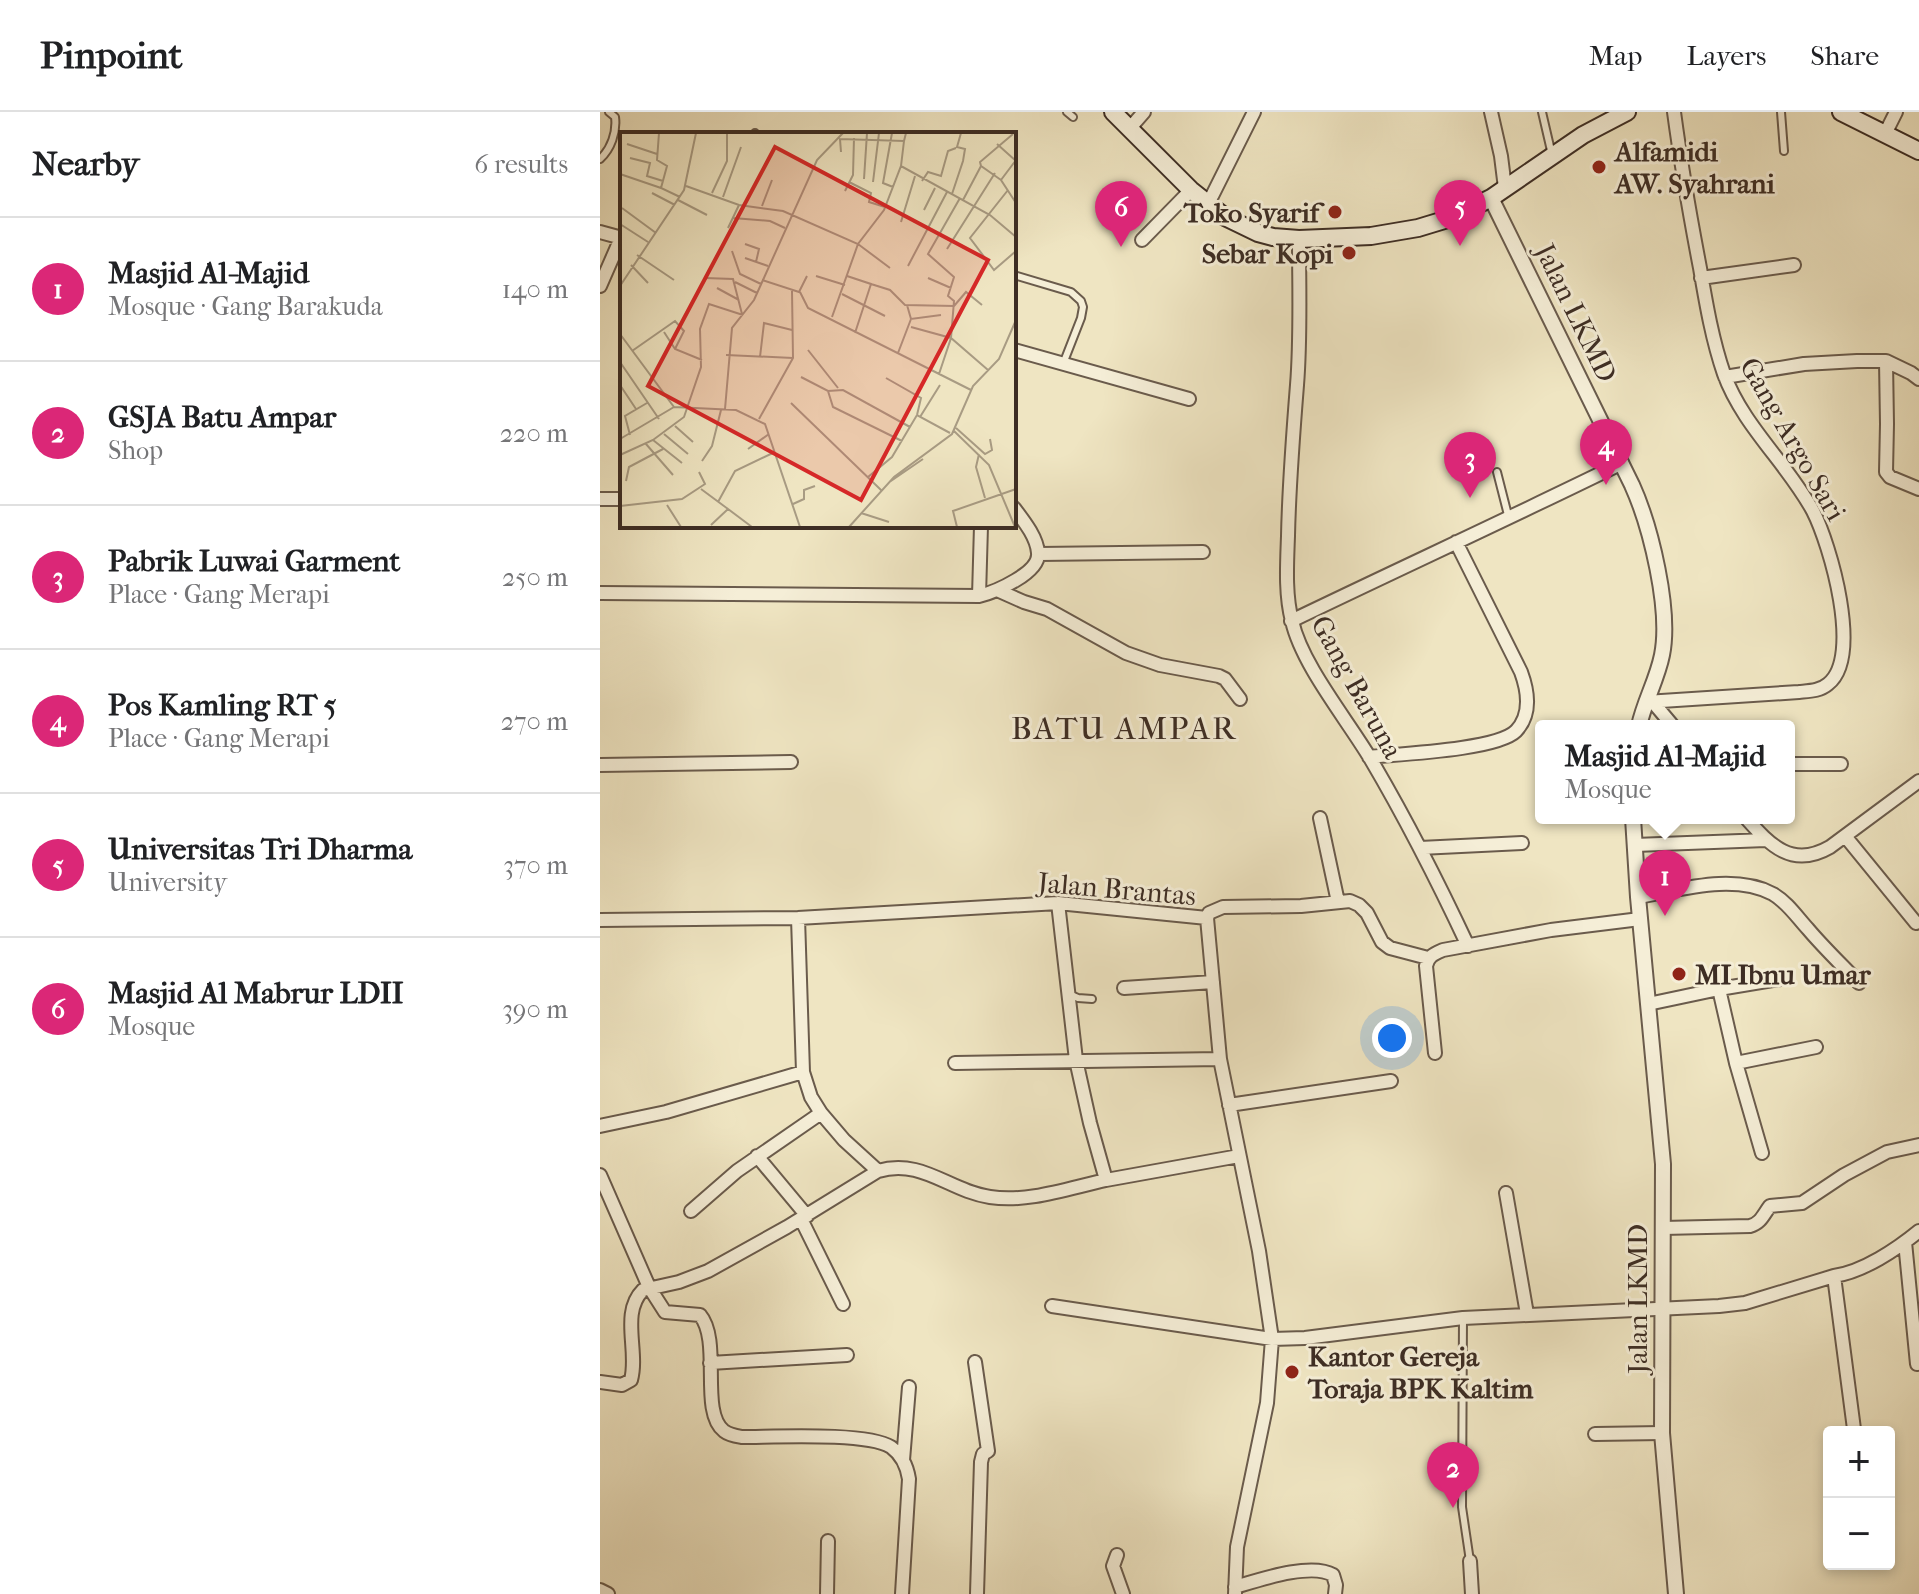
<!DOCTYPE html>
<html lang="en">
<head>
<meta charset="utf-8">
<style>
	body { margin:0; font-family:"IM FELL French Canon",serif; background:#f2f2f2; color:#202124 }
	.controls { position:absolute; right:24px; bottom:24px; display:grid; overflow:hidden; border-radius:8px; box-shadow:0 4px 12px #0003 }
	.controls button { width:72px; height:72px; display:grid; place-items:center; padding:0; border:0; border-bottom:2px solid #e0e0e0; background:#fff; color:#202124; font:40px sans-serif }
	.you { position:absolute; left:792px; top:926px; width:28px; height:28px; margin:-20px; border:6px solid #fff; border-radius:50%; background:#1a73e8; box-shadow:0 0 0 12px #1a73e833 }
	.badge { display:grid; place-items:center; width:52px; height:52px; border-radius:50%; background:#db2777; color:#fff; font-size:26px; font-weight:700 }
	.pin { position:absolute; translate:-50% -66px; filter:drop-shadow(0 2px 4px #0008) }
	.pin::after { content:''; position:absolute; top:42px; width:28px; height:24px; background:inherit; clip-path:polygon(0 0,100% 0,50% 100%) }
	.popup { position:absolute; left:935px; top:608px; width:260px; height:104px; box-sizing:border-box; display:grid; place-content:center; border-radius:8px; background:#fff; filter:drop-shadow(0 2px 6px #0005); font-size:26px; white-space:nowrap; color:#757577 }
	.popup b { font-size:30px; color:#202124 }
	.popup::after { content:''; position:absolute; left:50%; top:100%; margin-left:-16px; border:16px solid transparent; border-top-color:#fff }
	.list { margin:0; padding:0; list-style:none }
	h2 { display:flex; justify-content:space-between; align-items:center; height:104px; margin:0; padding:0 32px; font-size:34px }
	h2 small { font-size:26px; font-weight:400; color:#757577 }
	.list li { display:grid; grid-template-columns:52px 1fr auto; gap:24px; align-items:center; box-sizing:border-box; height:144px; padding:0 32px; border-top:2px solid #e0e0e0 }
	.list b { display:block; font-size:30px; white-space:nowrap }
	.list p { margin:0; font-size:26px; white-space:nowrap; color:#757577 }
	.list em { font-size:26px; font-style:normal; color:#757577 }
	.map { position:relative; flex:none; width:1319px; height:1482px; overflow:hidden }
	header { display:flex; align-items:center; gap:48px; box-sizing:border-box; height:112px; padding:0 40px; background:#fff; border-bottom:2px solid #e0e0e0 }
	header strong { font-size:38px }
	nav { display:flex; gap:44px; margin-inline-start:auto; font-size:28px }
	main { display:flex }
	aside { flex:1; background:#fff }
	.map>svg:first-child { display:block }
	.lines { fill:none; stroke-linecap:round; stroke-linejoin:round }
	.service-casing { stroke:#6a5b4c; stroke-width:10 }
	.minor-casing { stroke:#6a5b4c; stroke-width:16 }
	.tertiary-casing { stroke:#6a5b4c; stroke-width:18 }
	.secondary-casing { stroke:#3d2d24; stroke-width:20 }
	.service { stroke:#f5eed7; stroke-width:6 }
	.minor { stroke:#f5eed7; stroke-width:12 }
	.tertiary { stroke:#f5eed7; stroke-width:14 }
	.secondary { stroke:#f5eed7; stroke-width:16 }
	.poi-dot { fill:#8f2418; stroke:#f5eed7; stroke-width:3 }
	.labels { text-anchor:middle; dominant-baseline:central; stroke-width:6; stroke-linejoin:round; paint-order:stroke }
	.poi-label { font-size:28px; font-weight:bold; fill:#3d2d24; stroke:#f5eed7; text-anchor:start }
	.street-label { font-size:28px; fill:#3d2d24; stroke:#f5eed7 }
	.quarter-label { font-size:32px; letter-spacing:2px; fill:#3d2d24; stroke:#f5eed7 }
	.inset-road { fill:none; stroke:#a89b83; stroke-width:2 }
	.view { fill:#d62828; fill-opacity:0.15; stroke:#d62828; stroke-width:4 }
	.inset-edge { fill:none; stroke:#3d2d24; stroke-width:4 }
</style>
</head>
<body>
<header>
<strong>Pinpoint</strong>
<nav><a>Map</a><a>Layers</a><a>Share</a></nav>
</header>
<main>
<aside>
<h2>Nearby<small>6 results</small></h2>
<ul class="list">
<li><span class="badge">1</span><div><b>Masjid Al-Majid</b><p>Mosque · Gang Barakuda</p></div><em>140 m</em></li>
<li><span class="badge">2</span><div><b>GSJA Batu Ampar</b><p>Shop</p></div><em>220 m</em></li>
<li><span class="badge">3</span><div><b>Pabrik Luwai Garment</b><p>Place · Gang Merapi</p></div><em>250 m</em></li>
<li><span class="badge">4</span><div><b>Pos Kamling RT 5</b><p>Place · Gang Merapi</p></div><em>270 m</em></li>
<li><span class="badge">5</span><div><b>Universitas Tri Dharma</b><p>University</p></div><em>370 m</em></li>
<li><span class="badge">6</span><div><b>Masjid Al Mabrur LDII</b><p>Mosque</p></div><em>390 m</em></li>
</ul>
</aside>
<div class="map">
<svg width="1319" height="1482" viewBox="0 0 1319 1482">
	<rect width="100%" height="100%" fill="#efe5c2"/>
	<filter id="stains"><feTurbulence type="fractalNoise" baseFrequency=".0025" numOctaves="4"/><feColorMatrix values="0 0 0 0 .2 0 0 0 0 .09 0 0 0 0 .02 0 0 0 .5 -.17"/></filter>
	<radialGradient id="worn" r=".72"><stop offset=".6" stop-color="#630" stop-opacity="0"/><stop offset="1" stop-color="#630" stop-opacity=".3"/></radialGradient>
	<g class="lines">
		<defs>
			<path id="service" d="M467,0L473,5
				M942,0L952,43
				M1181,0L1184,39
				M155,21V22
				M0,47C11,37 17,20 15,5L9,0
				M414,163L471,180L481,189L483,195L481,206L463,252
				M897,360L909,407
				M469,882L478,886L492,887
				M863,1206L862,1395L870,1449"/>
			<path id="minor" d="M891,0L901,44L905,76
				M530,16L544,0
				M1285,22L1296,0
				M608,92L654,0
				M0,120L22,126
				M699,127C699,175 701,224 697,273C693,323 689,373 688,424C687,452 685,482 692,509C702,553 746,606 770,646C806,707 838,770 868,834
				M542,128L591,78
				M1101,166L1194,153
				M0,174L21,126
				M414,238L589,287
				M1286,249L1287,312L1286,360L1290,365L1319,377
				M1125,265L1204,252L1257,249H1286L1311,261L1319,267
				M0,387H22
				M439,442L603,440
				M397,478L424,490L447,497L526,541L560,553L619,564L625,567L640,587
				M0,481L379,484C395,480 440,461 438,441C437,425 423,408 414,396
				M379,484L381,414
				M691,509C801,456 912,405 1022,351
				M1052,589L1073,614
				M1046,590L1199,580C1209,579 1220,579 1228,572C1263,545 1230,432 1213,399C1187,351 1143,314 1124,262C1112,227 1106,191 1100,156C1090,104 1081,52 1074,0
				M769,645C799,642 897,638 916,619C932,602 928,579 921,560L856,430
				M1189,652H1241
				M0,653L191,650
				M720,706L738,790
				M1146,706C1170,733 1192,757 1230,735L1319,669
				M1245,724L1316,811
				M1035,733L1166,728
				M820,736L922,731
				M1038,785C1080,778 1133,761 1173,782C1187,790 1197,805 1208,817C1224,836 1242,853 1259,871
				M458,791L476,948L490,1011L506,1068L639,1044
				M198,806L203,960L211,985L221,1001
				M607,806L620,947L659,1139L672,1227L667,1291L637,1435L635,1482
				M607,806L609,801L623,795L701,794L750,789L759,793L767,801L782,830L790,836L828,846
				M0,808L198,806L458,791L607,806
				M524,876L613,870
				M1119,877L1136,951L1216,935
				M1048,892L1119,877L1180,867
				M835,941L826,854C828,844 834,842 843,838L951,818L1040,807
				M355,951L620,947
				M1136,951L1162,1041
				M629,993L791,969
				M0,1014L66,1000L203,960
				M157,1044L207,1104
				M0,1063L49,1175L65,1200L100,1203C122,1229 99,1300 124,1319C129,1323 136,1324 142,1325C174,1325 267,1320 291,1335C302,1343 307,1354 309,1367L302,1482
				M906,1081L927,1202
				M91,1099L137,1059L221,1001L244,1028L278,1059
				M201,1107L243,1192
				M1063,1116L1150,1114C1161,1111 1163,1103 1170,1094L1202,1091L1244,1063L1287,1040L1319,1033
				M1305,1130L1317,1252
				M1234,1164L1254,1317
				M452,1194L672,1227L705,1226L863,1206L1119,1194L1145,1191L1234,1164C1263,1160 1297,1137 1319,1119
				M375,1250L388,1339L383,1342L381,1350L377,1482
				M110,1251L247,1243
				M0,1270L22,1273L31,1268C39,1239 20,1201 43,1178L79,1170L108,1159L187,1115L278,1059C322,1046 349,1079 390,1085C428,1091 469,1076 506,1068
				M995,1322L1062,1321
				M303,1348L309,1275
				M517,1443L513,1454L523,1482
				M870,1449L872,1482
				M635,1475C659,1468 711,1450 733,1463L736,1473L735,1482
				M0,1478L8,1482
				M227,1482L228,1429"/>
			<path id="tertiary" d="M891,86L1032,373C1051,415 1071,498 1062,543C1057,568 1044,590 1039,614
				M1033,706L1038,785L1063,1052L1062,1321L1076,1482"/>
			<path id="secondary" d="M513,0L591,78L625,105L658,121L673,125L699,127L771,124L818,116L851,106L891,86L983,23L1027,0
				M1241,0L1319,39"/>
		</defs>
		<use href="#service" class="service-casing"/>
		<use href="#minor" class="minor-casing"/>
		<use href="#tertiary" class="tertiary-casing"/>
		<use href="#secondary" class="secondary-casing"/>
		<use href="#service" class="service"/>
		<use href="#minor" class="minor"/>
		<use href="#tertiary" class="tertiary"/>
		<use href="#secondary" class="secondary"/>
	</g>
	<g class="poi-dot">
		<circle cx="999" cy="55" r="8"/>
		<circle cx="735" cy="100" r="8"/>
		<circle cx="749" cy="141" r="8"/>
		<circle cx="1079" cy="862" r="8"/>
		<circle cx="692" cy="1260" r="8"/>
	</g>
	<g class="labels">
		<g class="poi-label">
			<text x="1015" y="39">Alfamidi<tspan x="1015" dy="32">AW. Syahrani</tspan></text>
			<text x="719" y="100" text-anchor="end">Toko Syarif</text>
			<text x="733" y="141" text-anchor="end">Sebar Kopi</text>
			<text x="1095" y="862">MI Ibnu Umar</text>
			<text x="708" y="1244">Kantor Gereja<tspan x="708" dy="32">Toraja BPK Kaltim</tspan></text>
		</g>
		<g class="street-label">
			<text transform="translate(976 201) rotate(64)">Jalan LKMD</text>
			<text transform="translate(1193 327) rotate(60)">Gang Argo Sari</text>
			<text transform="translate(757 575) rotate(61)">Gang Baruna</text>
			<text transform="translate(517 777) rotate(5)">Jalan Brantas</text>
			<text transform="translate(1037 1187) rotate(-90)">Jalan LKMD</text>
		</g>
		<g class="quarter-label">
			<text x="524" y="616">BATU AMPAR</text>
		</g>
	</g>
	<g transform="translate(20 20)">
		<rect width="396" height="396" fill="#efe5c2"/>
		<path class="inset-road" d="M39,1L37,28L47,34L41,56L60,65M272,1L263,51L273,55M7,12L37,22M377,12L396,29M221,20L220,7L284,9L286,1M10,26L30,31L27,44L43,49M396,28L381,48L396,71M281,34L284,9M361,34L360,30L393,2M0,42L41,56M244,47L247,1M302,49L308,40L321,44L328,19L336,16M229,50L251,61L249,70L265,75M253,50L259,1M66,54L119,73L163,79L238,112L270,136M388,58L350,106L374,138L396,119M225,59L233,43L234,6M32,61L55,73M92,61L107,29V1M332,62L343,29L345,17L337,15L341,1M103,65L121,15M58,68L87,83M343,68L361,34L381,48M142,74L152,48M2,76L36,101M304,78L315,56M113,86L150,89L165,96M281,90L295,44M0,92L28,110M108,96L119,73M125,112L139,117L136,130M327,117L375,41M112,119L120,142L141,152M17,123L54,148M125,126L148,134M11,133L28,151M288,134L327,60M196,144L225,153M227,144L251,152L235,201M85,146L113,147L122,182M308,146L331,156M142,148L179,160L187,144M115,150L137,161M251,152L270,158L285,173L334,174M0,154L64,58L76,1M97,156L119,168M180,160L188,176L351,258M222,162L265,184M287,173L291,187L321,183M334,174L346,160L362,173M212,185L238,112L264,78L281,34L370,83L396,105M291,195L331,206L368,238M44,200L55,217L82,228M0,202L54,275L116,278L145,292L180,395M188,218L218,256M12,219L55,189L64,199L55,217M278,221L291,187M106,223L173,226M140,225L144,191L172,198M0,230L39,287M319,242L331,206L334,169L328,164L334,145L308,122L340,66M181,245L208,259L223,258L290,295M266,246L301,266L297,283M0,253L16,277M208,259L213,275L282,309M171,271L261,358M105,277L112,196L134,168L197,28L223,1M300,285L320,253M139,287L173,226L172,159M55,294L73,310M336,296L365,322L372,318L370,307M334,299L369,333L395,395M44,302L68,322M10,303L5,284L27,271M0,307L54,275M33,308L62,331M26,312L53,343M128,317L149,302M359,322L356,335L365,366M0,323L33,308L64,285L81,235L80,197L89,172L123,183M82,329L92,314L101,278M248,345L272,325L297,283L330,301M6,349L9,335L43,317M268,351L303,327M81,357L108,377M98,370L115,339L155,320M173,372L184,367V358L195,354M47,373L61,395M0,374L62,367L85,352L79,340M241,381L269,390M91,393L108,377L132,395M229,395L274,345L332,302L353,254L379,227L396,188M337,395L333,379L396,357"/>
		<path class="view" d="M155,15L368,128L241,368L28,254Z"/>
		<rect width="396" height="396" class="inset-edge"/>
	</g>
	<rect width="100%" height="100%" filter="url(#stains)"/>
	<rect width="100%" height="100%" fill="url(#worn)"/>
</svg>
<div class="controls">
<button>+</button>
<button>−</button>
</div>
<div class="you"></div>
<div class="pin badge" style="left:1065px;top:804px">1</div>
<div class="popup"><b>Masjid Al-Majid</b>Mosque</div>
<div class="pin badge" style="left:853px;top:1396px">2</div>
<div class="pin badge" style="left:870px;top:386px">3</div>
<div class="pin badge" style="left:1006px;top:373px">4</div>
<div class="pin badge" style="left:860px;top:134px">5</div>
<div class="pin badge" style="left:521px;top:135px">6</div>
</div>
</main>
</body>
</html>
